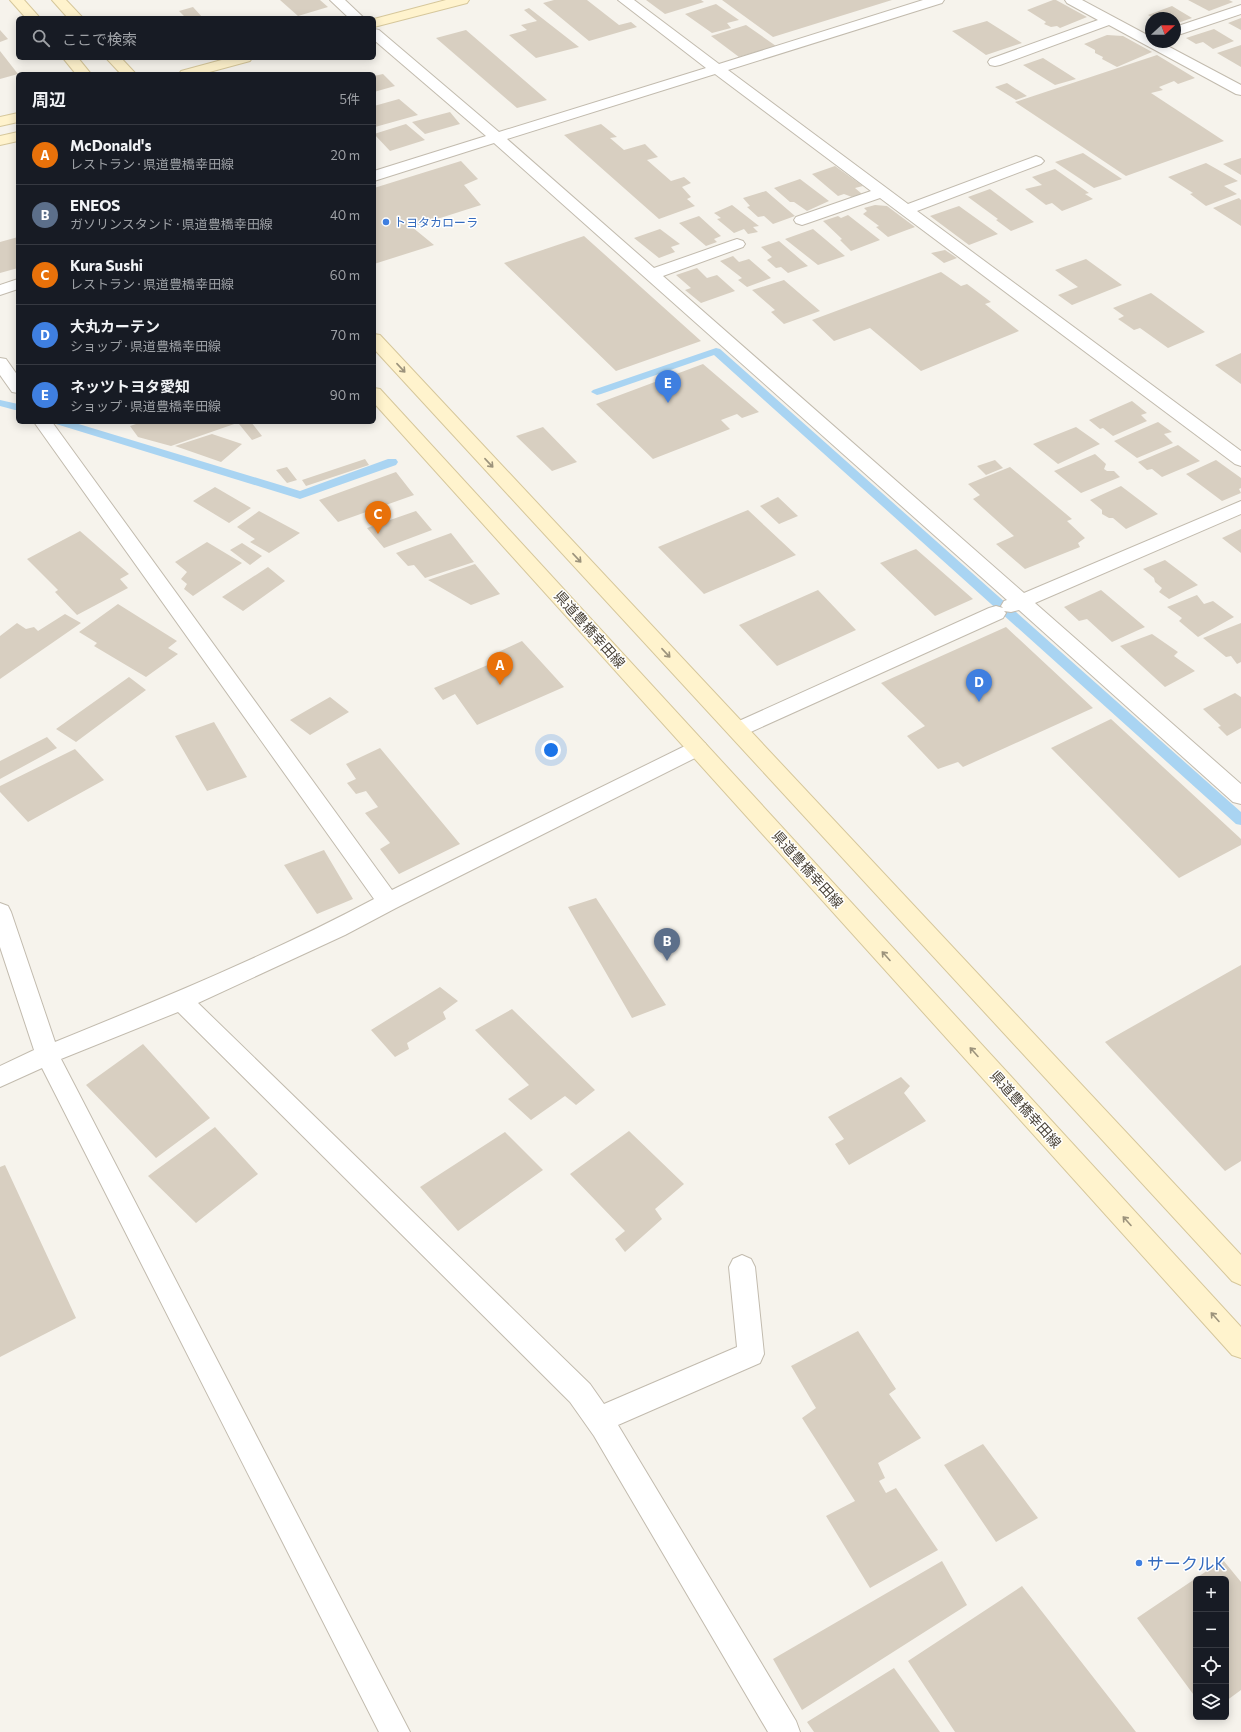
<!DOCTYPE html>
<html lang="ja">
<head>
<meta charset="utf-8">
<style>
	body { margin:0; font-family:Commissioner,"Noto Sans JP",sans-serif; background:#242831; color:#f1f3f6 }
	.controls { position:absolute; right:12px; bottom:12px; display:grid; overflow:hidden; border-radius:6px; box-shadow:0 2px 10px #0003 }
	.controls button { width:36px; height:36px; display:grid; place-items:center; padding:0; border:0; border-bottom:1px solid #363941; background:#171b24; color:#f1f3f6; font:20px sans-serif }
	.compass { position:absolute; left:1145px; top:12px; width:36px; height:36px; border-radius:50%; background:#171b24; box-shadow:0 2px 10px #0003; rotate:69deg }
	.you { position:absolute; left:551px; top:750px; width:14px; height:14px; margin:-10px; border:3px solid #fff; border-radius:50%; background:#1a73e8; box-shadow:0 0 0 6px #1a73e833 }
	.badge { display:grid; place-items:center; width:26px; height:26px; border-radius:50%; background:#fc3f1d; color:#fff; font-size:13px; font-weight:700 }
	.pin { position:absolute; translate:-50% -33px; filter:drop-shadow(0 1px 2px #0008) }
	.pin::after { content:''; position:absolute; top:21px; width:14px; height:12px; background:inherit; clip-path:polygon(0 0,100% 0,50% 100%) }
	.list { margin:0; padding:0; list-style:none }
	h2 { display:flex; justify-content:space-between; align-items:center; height:52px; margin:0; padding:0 16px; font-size:17px }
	h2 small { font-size:13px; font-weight:400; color:#9ea1a6 }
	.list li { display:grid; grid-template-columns:26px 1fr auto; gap:12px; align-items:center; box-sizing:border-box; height:60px; padding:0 16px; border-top:1px solid #363941 }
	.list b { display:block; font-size:15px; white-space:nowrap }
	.list p { margin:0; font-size:13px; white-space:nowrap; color:#9ea1a6 }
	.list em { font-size:13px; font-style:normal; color:#9ea1a6 }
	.icon { flex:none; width:22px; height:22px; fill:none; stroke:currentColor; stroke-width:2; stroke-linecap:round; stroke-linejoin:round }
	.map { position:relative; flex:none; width:1241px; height:1732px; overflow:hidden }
	.search { position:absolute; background:#171b24; box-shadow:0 2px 10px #0003; left:16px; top:16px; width:360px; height:44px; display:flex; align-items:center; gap:10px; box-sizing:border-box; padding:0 14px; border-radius:6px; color:#9ea1a6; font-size:15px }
	.panel { position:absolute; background:#171b24; box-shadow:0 2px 10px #0003; left:16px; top:72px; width:360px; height:352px; border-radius:6px }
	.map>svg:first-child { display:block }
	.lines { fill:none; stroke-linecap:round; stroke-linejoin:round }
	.stream { fill:#a9d4f2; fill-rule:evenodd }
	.building { fill:#d8cfc1 }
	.street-casing { stroke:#c2bbae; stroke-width:2 }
	.secondary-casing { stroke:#d6c79b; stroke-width:2 }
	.street { fill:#fff; fill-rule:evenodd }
	.secondary { fill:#fff3cd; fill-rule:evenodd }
	.oneway { stroke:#9c937c }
	.shop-dot { fill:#3f7fe0; stroke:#fff; stroke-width:1.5 }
	.labels { text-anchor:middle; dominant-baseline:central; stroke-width:3; stroke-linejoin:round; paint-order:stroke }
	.far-shop-label { font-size:12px; fill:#366cbe; stroke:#fff; text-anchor:start }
	.street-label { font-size:14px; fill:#4b4439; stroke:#fff }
	.near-shop-label { font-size:17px; fill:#366cbe; stroke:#fff; text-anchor:start }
</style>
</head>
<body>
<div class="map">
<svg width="1241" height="1732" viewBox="0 0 1241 1732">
	<rect width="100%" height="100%" fill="#f6f3ec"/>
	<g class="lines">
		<path class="stream" d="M716,348L720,349L1241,812V825L1236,824L714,355L601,394L597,395L591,392L593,390Z
			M0,400L18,404V410H15L0,406Z
			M54,422H72L300,491L388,459H396L398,462L396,465L300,499L56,424Z"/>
	</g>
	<path class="building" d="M280,0H320L328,7L298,16Z
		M554,0H587L619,25L631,22L637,27L589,41L543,3Z
		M646,0H701L704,2L665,14Z
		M722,0H892L773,37Z
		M1053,0H1056L1087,17L1060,28L1057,26L1051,27L1044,24L1046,22L1027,10Z
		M1188,0H1229L1233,2L1209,11Z
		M716,4L739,20L727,23L731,28L712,33L685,14Z
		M1172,6L1192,18L1175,24V18H1153L1148,15Z
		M193,7L203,18H186L179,11Z
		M529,8L579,47L536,58L509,35L527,30L521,25L537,21L524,10Z
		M1241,18V30L1228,23Z
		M987,21L1022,43L986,55L952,31Z
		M746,25L776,46L739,57L711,36Z
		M1214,29L1234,41L1213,49L1203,42L1196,44L1186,38Z
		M0,30L8,39L0,42Z
		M466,30L547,100L517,108L436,38Z
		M1107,35L1123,36L1152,52L1117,67L1102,59L1103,57L1095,53V50L1084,44Z
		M1241,45V67L1217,53Z
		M0,51L18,74L0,79Z
		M1157,55L1195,78L1178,84L1174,81L1159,87L1163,90L1151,93L1224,141L1126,176L1015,102Z
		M1043,58L1076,79L1055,85L1023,65Z
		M383,74L395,86L374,92V76Z
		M1007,83L1027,96L1016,100L995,87Z
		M399,99L418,115L375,127L374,126V106Z
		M450,112L460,124L425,134L412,122Z
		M406,124L425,140L390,151L374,134Z
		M601,124L617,137L610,138L624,150L645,144L658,157L647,160L671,181L684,177L691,183L682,187L691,197L687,199L695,206L659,219L564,135Z
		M1083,153L1122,179L1094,188L1055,162Z
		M1241,158V175L1223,164Z
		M461,161L478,179L464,185L481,205L412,227L434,245L374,264V188Z
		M1206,163L1238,181L1224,186L1237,194L1206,206L1190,194L1193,193L1168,177Z
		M835,166L863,186L855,188L862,194L852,197L844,194L838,196L812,174Z
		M1055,169L1089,193L1085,194L1093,199L1062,211L1052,203L1046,205L1025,189L1042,185L1032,177Z
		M800,179L829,201L807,211L794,202H790L774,188Z
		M990,189L1034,222L1011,231L996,220L998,219L968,197Z
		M766,191L795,216L773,224L764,216L758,217L747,207L750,206L743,198Z
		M1239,198L1241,200V226L1213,208Z
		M732,205L759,226L753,227L758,232L748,234L744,229L734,233L717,219L721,218L714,213Z
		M875,205L887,206L915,227L888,237L876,227L879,226L863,214L867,211L864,208Z
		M959,206L998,234L969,245L930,216Z
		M848,215L880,240L851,251L840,240L842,239L823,221L838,216L841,218Z
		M699,216L721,236L714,239L717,242L706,246L679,223Z
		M660,229L680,244L671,247L675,252L659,258L634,238Z
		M813,229L845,256L818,265L785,239Z
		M584,236L701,341L616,371L504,263Z
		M18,237V268L0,273V242Z
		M779,241L808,266L788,273L781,267L776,268L767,260L772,257L761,247Z
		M945,250L957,258L944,263L931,253Z
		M733,256L739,262L749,259L771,278L747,287L738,280L742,278L720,261Z
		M1086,259L1122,285L1072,305L1058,295L1078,287L1055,270Z
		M697,268L707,278L717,275L735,291L701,303L685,290L691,288L676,275Z
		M941,272L961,286L967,284L991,302L985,304L1019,331L921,371L870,328L834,341L812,320Z
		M784,280L820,311L784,324L771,312L775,310L752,290Z
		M1151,293L1205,332L1168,348L1140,328L1134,330L1118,319L1124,316L1113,308Z
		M1241,353V384L1215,365Z
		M703,364L759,412L742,418L737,414L721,420L730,429L653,459L596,404Z
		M1132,401L1147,413L1141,415L1147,421L1113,436L1103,428L1100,429L1089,420Z
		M142,422H240L171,446L138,437L130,426Z
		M251,422L262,436L252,440L239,424Z
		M1158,422L1172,432L1164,434L1173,443L1137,458L1114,441Z
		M543,427L577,462L552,471L516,436Z
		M1076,427L1100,444L1058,464L1033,444Z
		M212,434L242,444L221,462L175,446Z
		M1178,445L1200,461L1162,477L1152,469L1147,470L1138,462Z
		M1095,454L1106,464L1104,469L1107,471H1114L1120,477L1081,493L1054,471Z
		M365,459L369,465L306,486L302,480Z
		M995,460L1003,468L986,475L977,466Z
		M1216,460L1241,478V488L1239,489L1241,493L1222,501L1186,474Z
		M287,467L297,480L287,483L276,470Z
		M1010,467L1072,519L1067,521L1085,538L1078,543L1080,547L1025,569L996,544L1014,536L973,499L980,495L968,484Z
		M396,472L414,495L338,522L319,500Z
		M1121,486L1158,514L1126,529L1113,518H1109L1102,514V510L1090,500Z
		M215,487L251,508L229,523L193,501Z
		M778,497L798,516L779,524L760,506Z
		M748,510L796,555L704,594L658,547Z
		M259,511L300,533L269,553L250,542L255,539L237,527Z
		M416,511L432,530L384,548L367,528Z
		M1241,529V553L1222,538Z
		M80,531L129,574L120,579L128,588L77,615L55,592L58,590L27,559Z
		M451,533L474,562L425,578L414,565L408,566L396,553Z
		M207,542L242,563L193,596L184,589L187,584L181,579L187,572L175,562Z
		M242,543L262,556L250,565L230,550Z
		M916,549L973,599L935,616L880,563Z
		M1165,560L1198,585L1169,599L1159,592L1162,588L1155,582L1154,578L1143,569Z
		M475,564L500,594L471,605L428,580Z
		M268,567L285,581L243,611L222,597Z
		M818,590L856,630L777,666L739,625Z
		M1101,590L1145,627L1112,642L1087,619L1079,621L1064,607Z
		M1197,595L1204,604L1213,601L1234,617L1198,637L1179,621L1182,618L1167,607Z
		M118,604L177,641L168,648L178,654L146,677L94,646L97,643L79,632Z
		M65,614L81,623L0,679V636L17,623L26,629L34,627L38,631Z
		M1241,623V662L1237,664L1231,656L1226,657L1203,638Z
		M1006,627L1093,708L963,767L958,762L938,769L907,736L925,726L881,683Z
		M1152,634L1178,652L1174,656L1195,671L1165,687L1120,646Z
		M522,641L564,687L477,725L455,694L443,700L434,688L497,661L492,655Z
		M129,677L146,690L76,742L56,729Z
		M1235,693L1241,697V728L1227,736L1218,727L1221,726L1203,709Z
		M330,697L349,712L310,735L290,720Z
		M1111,719L1241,839V845L1179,878L1051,748Z
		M214,722L247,777L207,791L175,736Z
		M47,737L57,748L0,779V761Z
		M380,748L460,844L399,874L380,849L390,843L365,813L378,807L366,791L356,794L347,783L356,779L346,764Z
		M75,749L104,780L28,822L0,792V786Z
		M324,850L353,899L317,914L284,865Z
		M596,898L666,1005L632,1018L568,907Z
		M1241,965V1161L1225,1171L1105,1042Z
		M440,987L458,1001L443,1012L446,1019L407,1043L409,1049L395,1057L371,1030Z
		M512,1009L595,1090L576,1105L565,1096L531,1120L508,1099L529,1085L475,1030Z
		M143,1044L210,1118L156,1158L86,1085Z
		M901,1077L910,1086L904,1093L926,1121L849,1165L835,1144L844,1139L828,1117Z
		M215,1127L258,1174L196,1223L148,1176Z
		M629,1131L684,1184L655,1209L662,1219L625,1252L615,1239L625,1231L570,1174Z
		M505,1132L543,1170L458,1231L420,1187Z
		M5,1165L76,1318L0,1357V1167Z
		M858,1331L896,1389L889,1394L921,1438L878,1463L885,1478L879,1481L886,1493L896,1488L938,1550L870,1588L826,1516L855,1501L802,1418L816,1408L791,1366Z
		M983,1444L1038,1518L996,1542L944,1465Z
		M1223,1560L1241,1582V1690L1226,1701V1579H1196V1698L1137,1618Z
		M942,1561L967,1605L802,1710L773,1659Z
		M1022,1586L1136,1732H955L908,1661Z
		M894,1668L940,1732H814L807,1722Z"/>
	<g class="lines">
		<defs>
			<path id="street" d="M330,0H345L364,18H349Z
				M618,0H634L719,64L923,0H944L942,3L728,70L908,204L1031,158L1036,156L1041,158L1044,161L1041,164L917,211L1241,451V466L1235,464L880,198L808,223L802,225L796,223L794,220L796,217L871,191L715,74L507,139L654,268L731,241L737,239L743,241L745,244L743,247L663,276L1024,593L1241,501V514L1035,603L1241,784V804L1233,802L1019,610L1011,612L1004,611L1006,613L1003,618L744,735L737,737L730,735L727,730L730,725L989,608L996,606L1003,608L1001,606L1004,601L1007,600L494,143L374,181V171L486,136L374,40V29L379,30L499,132L706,68Z
				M1065,0H1082L1151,37V42H1160L1241,85V95L1236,94L1109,25L1000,65L995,66L990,65L988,62L990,59L1098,20L1067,3Z
				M1241,5V14L1175,36V27Z
				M18,279V289L0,295V285Z
				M0,358L6,359L18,376V393L12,392L0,375Z
				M34,422H52L392,890L691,743L698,741L705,743L708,748L705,753L396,908L345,935L198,1003L590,1384L604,1404L737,1347L729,1267L733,1259L742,1255L751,1259L755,1267L764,1354L760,1363L618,1425L796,1721L800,1732H768L594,1436L570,1402L178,1012L61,1059L410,1732H379L42,1068L0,1087V1066L34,1050L0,947V903L8,906L11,912L55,1042C163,998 271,954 374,899Z"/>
			<path id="secondary" d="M10,0H24L40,18H26Z
				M52,0H66L83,18H68Z
				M446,0H469L467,3L374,27V19Z
				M63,58H78L91,74H76Z
				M106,58H121L136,74H121Z
				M229,58H252L250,61L202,74H179L181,71Z
				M18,113V122L0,126V117Z
				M18,132V141L0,145V136Z
				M374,334L380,335L1241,1255V1285L1232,1281L374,349Z
				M374,388L380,389L1241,1327V1358L1232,1355L374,403Z"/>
		</defs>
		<use href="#street" class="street-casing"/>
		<use href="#secondary" class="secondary-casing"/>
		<use href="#street" class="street"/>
		<use href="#secondary" class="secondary"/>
	</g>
	<defs><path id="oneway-shaft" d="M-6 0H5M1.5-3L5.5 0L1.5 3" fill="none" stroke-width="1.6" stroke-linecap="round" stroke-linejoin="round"/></defs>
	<g class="oneway">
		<use href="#oneway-shaft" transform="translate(401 368) rotate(47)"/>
		<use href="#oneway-shaft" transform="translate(489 463) rotate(47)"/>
		<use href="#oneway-shaft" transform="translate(577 558) rotate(47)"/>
		<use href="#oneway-shaft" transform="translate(666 653) rotate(47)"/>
		<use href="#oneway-shaft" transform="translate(886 956) rotate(-132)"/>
		<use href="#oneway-shaft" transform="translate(974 1052) rotate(-132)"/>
		<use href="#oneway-shaft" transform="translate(1127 1221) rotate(-132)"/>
		<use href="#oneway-shaft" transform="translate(1215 1317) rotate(-132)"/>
	</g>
	<g class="shop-dot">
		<circle cx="386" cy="222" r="4"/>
		<circle cx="1139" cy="1563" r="4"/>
	</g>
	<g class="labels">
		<g class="far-shop-label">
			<text x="394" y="222">トヨタカローラ</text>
		</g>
		<g class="street-label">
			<text transform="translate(590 629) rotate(48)">県道豊橋幸田線</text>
			<text transform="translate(808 869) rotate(48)">県道豊橋幸田線</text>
			<text transform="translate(1026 1109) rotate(48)">県道豊橋幸田線</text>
		</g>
		<g class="near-shop-label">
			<text x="1147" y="1563">サークルK</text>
		</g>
	</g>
</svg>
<div class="controls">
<button>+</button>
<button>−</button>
<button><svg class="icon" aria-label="locate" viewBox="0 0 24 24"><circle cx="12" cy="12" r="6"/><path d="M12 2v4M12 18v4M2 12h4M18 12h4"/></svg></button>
<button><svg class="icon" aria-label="layers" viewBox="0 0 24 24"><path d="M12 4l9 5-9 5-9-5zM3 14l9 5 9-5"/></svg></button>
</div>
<svg class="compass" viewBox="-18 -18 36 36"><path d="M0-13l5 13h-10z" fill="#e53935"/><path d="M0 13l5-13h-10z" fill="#9ea1a6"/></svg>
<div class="you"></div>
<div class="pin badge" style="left:500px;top:685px;background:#e8710a">A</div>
<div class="pin badge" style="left:667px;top:961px;background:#5c6f8a">B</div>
<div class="pin badge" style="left:378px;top:534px;background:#e8710a">C</div>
<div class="pin badge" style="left:979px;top:702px;background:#3f7fe0">D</div>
<div class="pin badge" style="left:668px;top:403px;background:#3f7fe0">E</div>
<div class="search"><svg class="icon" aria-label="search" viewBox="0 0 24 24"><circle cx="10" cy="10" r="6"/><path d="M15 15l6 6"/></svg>ここで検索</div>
<section class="panel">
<h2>周辺<small>5件</small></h2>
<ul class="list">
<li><span class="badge" style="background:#e8710a">A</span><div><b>McDonald's</b><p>レストラン · 県道豊橋幸田線</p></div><em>20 m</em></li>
<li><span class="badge" style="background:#5c6f8a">B</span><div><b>ENEOS</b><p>ガソリンスタンド · 県道豊橋幸田線</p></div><em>40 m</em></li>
<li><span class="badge" style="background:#e8710a">C</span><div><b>Kura Sushi</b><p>レストラン · 県道豊橋幸田線</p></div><em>60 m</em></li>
<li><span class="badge" style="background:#3f7fe0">D</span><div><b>大丸カーテン</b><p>ショップ · 県道豊橋幸田線</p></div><em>70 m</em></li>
<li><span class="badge" style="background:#3f7fe0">E</span><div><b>ネッツトヨタ愛知</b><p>ショップ · 県道豊橋幸田線</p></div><em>90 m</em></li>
</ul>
</section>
</div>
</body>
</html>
